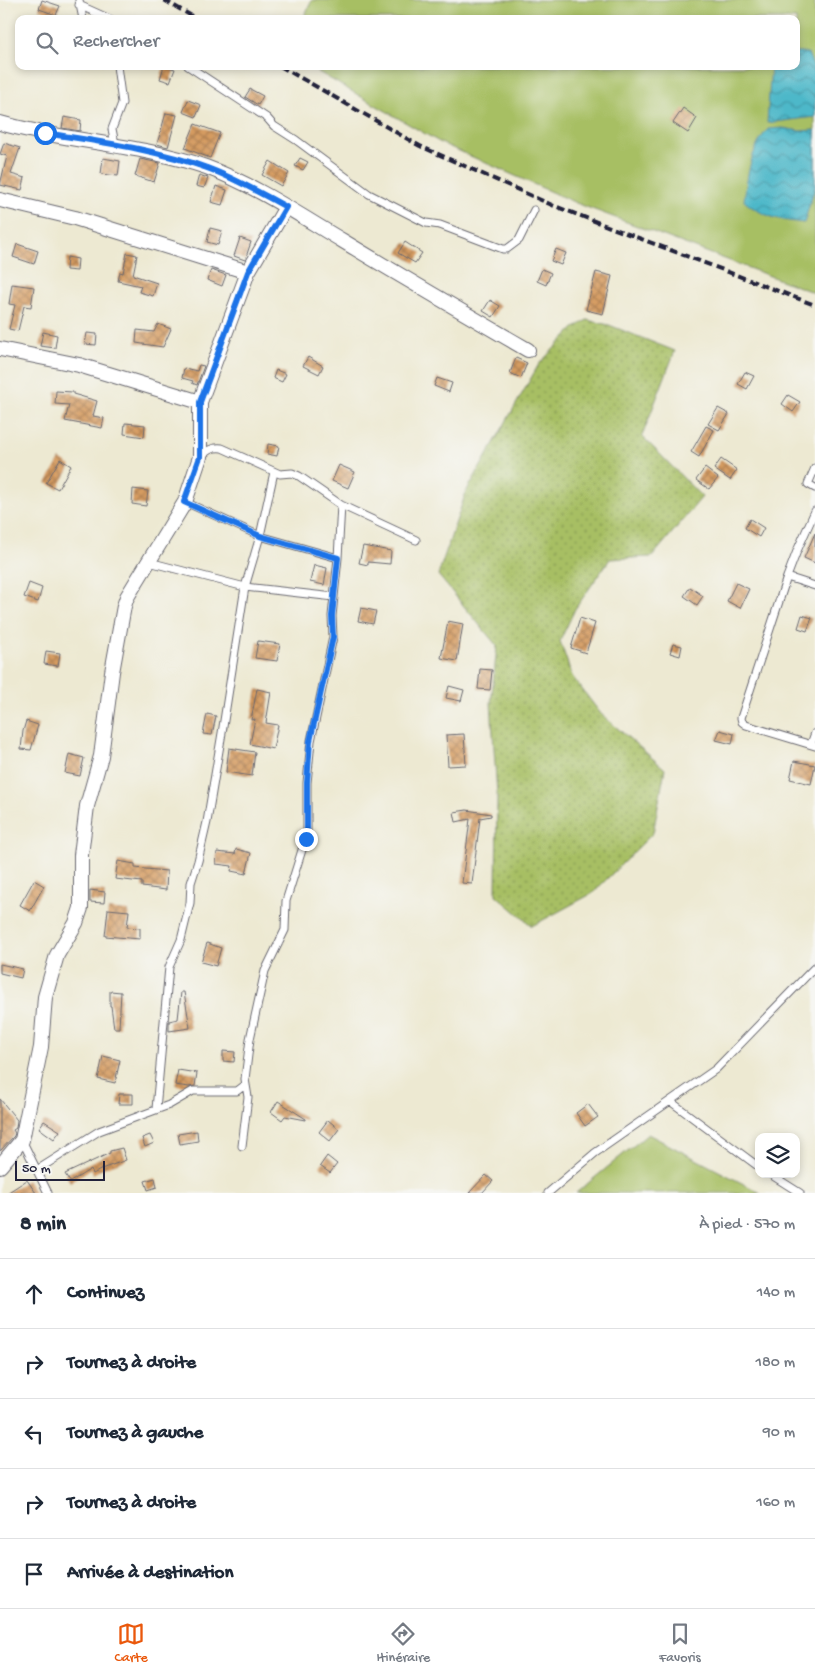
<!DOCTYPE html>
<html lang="fr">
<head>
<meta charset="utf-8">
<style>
	body { margin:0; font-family:"Gochi Hand",sans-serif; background:#f2f2f3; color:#1f2937 }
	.controls { position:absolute; right:15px; bottom:15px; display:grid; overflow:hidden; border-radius:10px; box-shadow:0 2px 8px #0003 }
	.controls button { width:45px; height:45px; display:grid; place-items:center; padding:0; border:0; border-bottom:1px solid #e0e1e3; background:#fff; color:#1f2937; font:25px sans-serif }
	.scale { position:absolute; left:15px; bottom:12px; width:90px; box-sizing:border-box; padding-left:5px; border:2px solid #22223b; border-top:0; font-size:14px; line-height:18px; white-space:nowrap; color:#22223b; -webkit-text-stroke:4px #f6f6f2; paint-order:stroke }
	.stop { position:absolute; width:15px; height:15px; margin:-11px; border:4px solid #1a73e8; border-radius:50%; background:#fff }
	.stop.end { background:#1a73e8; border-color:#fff; box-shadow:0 1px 5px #0008 }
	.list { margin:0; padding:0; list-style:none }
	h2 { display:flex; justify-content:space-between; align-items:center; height:65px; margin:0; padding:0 20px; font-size:21px }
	h2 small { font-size:16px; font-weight:400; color:#747a83 }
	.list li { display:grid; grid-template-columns:32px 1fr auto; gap:15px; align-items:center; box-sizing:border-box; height:70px; padding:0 20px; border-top:1px solid #e0e1e3 }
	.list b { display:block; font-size:19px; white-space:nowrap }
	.list em { font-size:16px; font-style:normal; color:#747a83 }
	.icon { flex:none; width:28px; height:28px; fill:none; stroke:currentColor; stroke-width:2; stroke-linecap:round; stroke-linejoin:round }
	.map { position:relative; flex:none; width:815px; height:1193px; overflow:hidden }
	.search { position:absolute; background:#fff; box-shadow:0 2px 8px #0003; left:15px; right:15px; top:15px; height:55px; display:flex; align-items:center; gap:12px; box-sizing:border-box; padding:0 18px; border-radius:10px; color:#747a83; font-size:19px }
	.sheet { height:415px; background:#fff }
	nav { display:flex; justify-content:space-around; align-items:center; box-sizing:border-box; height:70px; border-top:1px solid #e0e1e3; background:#fff; font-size:14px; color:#747a83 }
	nav a { display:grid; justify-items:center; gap:2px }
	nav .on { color:#ea580c }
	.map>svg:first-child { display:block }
	.grass { fill:#a7bf64; stroke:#647050 }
	.garden { fill:url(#garden-dots); stroke:#647050 }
	.water { fill:url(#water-waves); stroke:#386d82 }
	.building { fill:url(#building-cross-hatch) }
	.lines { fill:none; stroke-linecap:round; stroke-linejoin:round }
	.service-casing { stroke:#696870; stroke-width:9 }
	.minor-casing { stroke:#696870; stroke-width:16 }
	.service { stroke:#fff; stroke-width:7 }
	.minor { stroke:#fff; stroke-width:14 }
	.rail { stroke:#22223b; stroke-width:4; stroke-dasharray:8 4; stroke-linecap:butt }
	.route { stroke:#1a73e8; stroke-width:6 }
</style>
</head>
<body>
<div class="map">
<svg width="815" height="1193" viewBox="0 0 815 1193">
	<defs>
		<pattern id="garden-dots" width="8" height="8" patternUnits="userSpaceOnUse" patternTransform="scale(1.25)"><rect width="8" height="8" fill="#a7bf64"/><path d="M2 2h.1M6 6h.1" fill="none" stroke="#889b54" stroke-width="1.8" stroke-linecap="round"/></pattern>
		<pattern id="water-waves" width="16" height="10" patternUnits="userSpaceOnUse" patternTransform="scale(1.25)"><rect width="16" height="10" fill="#4db8c9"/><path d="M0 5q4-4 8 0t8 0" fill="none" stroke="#4095a4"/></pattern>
		<pattern id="building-cross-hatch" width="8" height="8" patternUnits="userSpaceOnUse" patternTransform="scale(1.25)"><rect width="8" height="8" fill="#d59b61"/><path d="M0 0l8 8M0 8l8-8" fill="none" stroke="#ac7e51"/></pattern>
	</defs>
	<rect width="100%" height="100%" fill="#f6f6f2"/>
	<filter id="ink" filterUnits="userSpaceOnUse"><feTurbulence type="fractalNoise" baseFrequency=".02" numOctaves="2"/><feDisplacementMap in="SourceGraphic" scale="10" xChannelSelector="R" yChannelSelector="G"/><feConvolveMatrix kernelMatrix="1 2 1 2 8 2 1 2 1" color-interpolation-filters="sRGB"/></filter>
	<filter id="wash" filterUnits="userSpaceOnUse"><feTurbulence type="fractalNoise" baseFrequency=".0096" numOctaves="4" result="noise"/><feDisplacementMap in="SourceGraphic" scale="20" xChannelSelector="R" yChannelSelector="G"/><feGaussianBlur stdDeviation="1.12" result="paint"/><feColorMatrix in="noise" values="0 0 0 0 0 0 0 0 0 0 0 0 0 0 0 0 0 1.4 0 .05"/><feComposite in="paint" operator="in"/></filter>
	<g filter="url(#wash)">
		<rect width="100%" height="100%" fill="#ede9d2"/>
		<path class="grass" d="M312,0H815V293L576,203L441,143L308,66H796V19H303Z
			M648,1134L761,1193H576Z"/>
		<path class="garden" d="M587,320L609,325L675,351L642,436L702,497L652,557L610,559L575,609L560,641L572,676L601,714L665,769L653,833L593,893L532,926L496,895L497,795L491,703L497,646L438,575L466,492L539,364L573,329Z"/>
		<path class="water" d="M796,53H808L815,71V117L767,123L771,66H796Z
			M783,128L800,131L815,130V187L804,223C781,221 761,216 744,201C747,176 751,148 768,129Z"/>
		<g id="blocks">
			<path class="building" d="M42,0L60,6L56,15L39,9Z
				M164,66L175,69L170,82L160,79Z
				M250,89L263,96L258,105L245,97Z
				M188,100L201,105L196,117L183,112Z
				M683,108L697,118L688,133L673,123Z
				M166,113L177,115L168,147L157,144Z
				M64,117L81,120L80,131L62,128Z
				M195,124L220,133L210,158L185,148Z
				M4,143L20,148L11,174L25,178L22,190L0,185L7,156L0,154Z
				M103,158L120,161L118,176L101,174Z
				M300,158L308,162L303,170L295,166Z
				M140,159L160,163L154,182L135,176Z
				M270,161L289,173L281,186L262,175Z
				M199,175L208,178L204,188L196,186Z
				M216,186L227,190L222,205L211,202Z
				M210,228L222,231L218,245L207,242Z
				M240,238L251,242L245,260L234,256Z
				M405,242L422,253L415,263L398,253Z
				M17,244L38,251L34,264L13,257Z
				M556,249L566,253L561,265L551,261Z
				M127,253L137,255L133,275L157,283L153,296L139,292L141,286L118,281L120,272L123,273Z
				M67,257L78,259L77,271L66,270Z
				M542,269L551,273L546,285L537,281Z
				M211,270L226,275L222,286L207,280Z
				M596,272L612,276L603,314L586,310Z
				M12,284L34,287L31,307L24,306L18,331L9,329L15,305L9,304Z
				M490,300L500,306L493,317L483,311Z
				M158,324L171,329L163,347L136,343L137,330L154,332Z
				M43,332L57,335L55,348L40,346Z
				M87,333L97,334L96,345L85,344Z
				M308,357L323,366L319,374L303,366Z
				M516,358L527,363L521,378L510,373Z
				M199,365L204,366L197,385L192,383L193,381L182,378L184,368L197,371Z
				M276,370L286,374L282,382L273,378Z
				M745,372L754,376L747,389L738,384Z
				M437,378L452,383L449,392L434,386Z
				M56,391L73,392V394L97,401L93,416L104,418L102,428L65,421L69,405L55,404Z
				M788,395L800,402L793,412L782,404Z
				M718,408L729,414L719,430L708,424Z
				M125,423L145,425L144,437L124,434Z
				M706,426L714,430L699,457L691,452Z
				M268,444L279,446L277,456L267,454Z
				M60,459L71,466L58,489L46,483Z
				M721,459L737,470L730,480L714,469Z
				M339,465L355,472L348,488L332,481Z
				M705,468L718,478L709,489L696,480Z
				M133,489L148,491L146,506L132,504Z
				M750,519L764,528L759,537L745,528Z
				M815,533V563L804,558Z
				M363,546L391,551L390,564L368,562V565L359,563Z
				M314,565L327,568L324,585L310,582Z
				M29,583L42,588L38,602L24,597Z
				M736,583L749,589L740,608L727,601Z
				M690,587L703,596L697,605L684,596Z
				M361,608L376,611L373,624L358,621Z
				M802,615L812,618L807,631L798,628Z
				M580,618L595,623L586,653L571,648Z
				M448,621L463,624L457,661L441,658Z
				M258,641L280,644L277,661L255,658Z
				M673,644L682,646L680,656L670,653Z
				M46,651L60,653L58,666L44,664Z
				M480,669L492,670L490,690L478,689Z
				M449,686L464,690L461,701L446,698Z
				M257,689L271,692L266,723L278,725L273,749L250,744L255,719L251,720Z
				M207,714L216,716L212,735L203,734Z
				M26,721L38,725L31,750L21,749L23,731Z
				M720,730L734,734L732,744L716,740Z
				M464,734L466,765L448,766L446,735Z
				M229,748L255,752L252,776L226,772Z
				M69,754L84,758L80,776L65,773Z
				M794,761L815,765L811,784L790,779Z
				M467,810L491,814V816L480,818L472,884L462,883L470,819L456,822L454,812Z
				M236,849L251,853L246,874L231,871L232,866L216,864L217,852L235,854Z
				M118,861L135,864V868L167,871L166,890L142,887V882L115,879Z
				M34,880L44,886L30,911L20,905Z
				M90,890L105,892L104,903L90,902Z
				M108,909L129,911L127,927L140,928V939L105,936Z
				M207,943L221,948L216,966L201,962Z
				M0,964L23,969L21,978L0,973Z
				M110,991L121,992L119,1028H114L111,1006H110Z
				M181,992H184L190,1028L169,1031V1021L178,1019Z
				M223,1051L235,1052L234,1062L223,1061Z
				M103,1056L120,1060L115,1083L98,1079Z
				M178,1070L197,1073L195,1086L189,1087L175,1085Z
				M119,1094H133V1104H118Z
				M0,1099L17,1120L16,1128L13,1130L15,1133L14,1136L0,1151Z
				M278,1101L306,1119V1120L285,1116L282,1120L271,1112Z
				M588,1104L598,1117L585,1126L576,1113Z
				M328,1120L339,1129L330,1141L319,1132Z
				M44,1121L60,1131L54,1139L39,1128Z
				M197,1131L198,1141L180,1144L178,1134Z
				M150,1135L154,1143L145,1147L142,1138Z
				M122,1148L126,1160L104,1168L93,1174L91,1169L70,1182L65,1174L110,1153V1151Z
				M327,1156L337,1164L330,1173L320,1166Z
				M486,1175L493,1181L482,1193H469Z
				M155,1178L157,1187L148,1190L145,1181Z
				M27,1180L36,1193H7Z"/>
		</g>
	</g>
	<g filter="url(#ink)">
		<use href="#blocks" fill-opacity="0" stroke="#696870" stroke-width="1"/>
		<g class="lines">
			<defs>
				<path id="service" d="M79,0L83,19
					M79,5L110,19
					M188,66L267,118L274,126L296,140L369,194L426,223L440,225L503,249H507L519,240L534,210
					M115,144L112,129L122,103L117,66
					M200,457C208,450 212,447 222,448L280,474L292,473L299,476L341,505L416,540
					M815,468L808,484L815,488
					M185,502L260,536L338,558
					M815,511L797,551L787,577L741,718L742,722L746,725L815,746
					M149,562L245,587L334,597
					M787,577L815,586
					M811,744L815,733
					M670,1101L759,1167
					M156,1109L169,967L181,940L190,903L191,883L198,861L207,822L223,727L245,587L260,536L274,472
					M22,1140L48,1193
					M242,1146L248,1097L245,1079L250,1039L265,971L285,930L286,901L307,834V783L311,741L333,637L332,616L338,558L341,505
					M37,1170L99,1131L169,1105L193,1091H237L245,1085
					M770,1174L800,1193
					M548,1193L595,1153L716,1069L815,967"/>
				<path id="minor" d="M0,123C68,142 139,144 206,167C255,185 299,215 343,241C404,278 466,314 528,350
					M0,200L75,218L248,272
					M0,349L79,365L200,402
					M0,1166L22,1140L41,1047L45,997L57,955L76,923L81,908V855L87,806L101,756L112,672L124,606L127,597L185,502L200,457V402L248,272L286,207"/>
			</defs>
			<use href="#service" class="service-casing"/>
			<use href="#minor" class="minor-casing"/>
			<use href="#service" class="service"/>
			<use href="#minor" class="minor"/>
			<path class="rail" d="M164,0L197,19
				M280,66L420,146L552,205L815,305"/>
		</g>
	</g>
	<g class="lines" filter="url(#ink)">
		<path class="route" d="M45,133C100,142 155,149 207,168C235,178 260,193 286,207L248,272L200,402V457L184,502L260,536L338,558L332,616L333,637L310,741L307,783V834L306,839"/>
	</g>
</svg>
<div class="controls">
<button><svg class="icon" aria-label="layers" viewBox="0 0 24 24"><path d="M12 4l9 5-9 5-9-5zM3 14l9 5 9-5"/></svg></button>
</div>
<div class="scale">50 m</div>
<div class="stop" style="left:45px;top:133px"></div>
<div class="stop end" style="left:306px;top:839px"></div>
<div class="search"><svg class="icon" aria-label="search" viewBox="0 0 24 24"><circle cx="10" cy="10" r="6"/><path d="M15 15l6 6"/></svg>Rechercher</div>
</div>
<section class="sheet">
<h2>8 min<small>À pied · 570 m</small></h2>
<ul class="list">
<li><svg class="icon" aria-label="ahead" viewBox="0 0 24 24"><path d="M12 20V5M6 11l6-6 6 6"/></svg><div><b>Continuez</b></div><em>140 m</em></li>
<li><svg class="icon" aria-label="right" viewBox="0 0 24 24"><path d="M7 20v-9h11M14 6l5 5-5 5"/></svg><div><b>Tournez à droite</b></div><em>180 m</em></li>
<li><svg class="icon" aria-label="left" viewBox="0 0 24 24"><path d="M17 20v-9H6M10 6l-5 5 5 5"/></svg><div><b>Tournez à gauche</b></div><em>90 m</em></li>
<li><svg class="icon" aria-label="right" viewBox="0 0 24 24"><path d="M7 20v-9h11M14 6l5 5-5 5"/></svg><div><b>Tournez à droite</b></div><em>160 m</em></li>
<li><svg class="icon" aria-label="arrive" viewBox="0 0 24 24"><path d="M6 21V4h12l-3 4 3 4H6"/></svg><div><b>Arrivée à destination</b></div></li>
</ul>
</section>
<nav>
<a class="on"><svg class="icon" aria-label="map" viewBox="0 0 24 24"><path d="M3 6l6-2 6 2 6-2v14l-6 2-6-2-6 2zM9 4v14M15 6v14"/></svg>Carte</a>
<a><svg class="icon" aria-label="directions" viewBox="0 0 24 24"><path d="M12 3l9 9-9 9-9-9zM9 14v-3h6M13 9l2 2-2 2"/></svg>Itinéraire</a>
<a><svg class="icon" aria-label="saved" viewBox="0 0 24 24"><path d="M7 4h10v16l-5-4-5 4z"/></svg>Favoris</a>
</nav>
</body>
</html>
